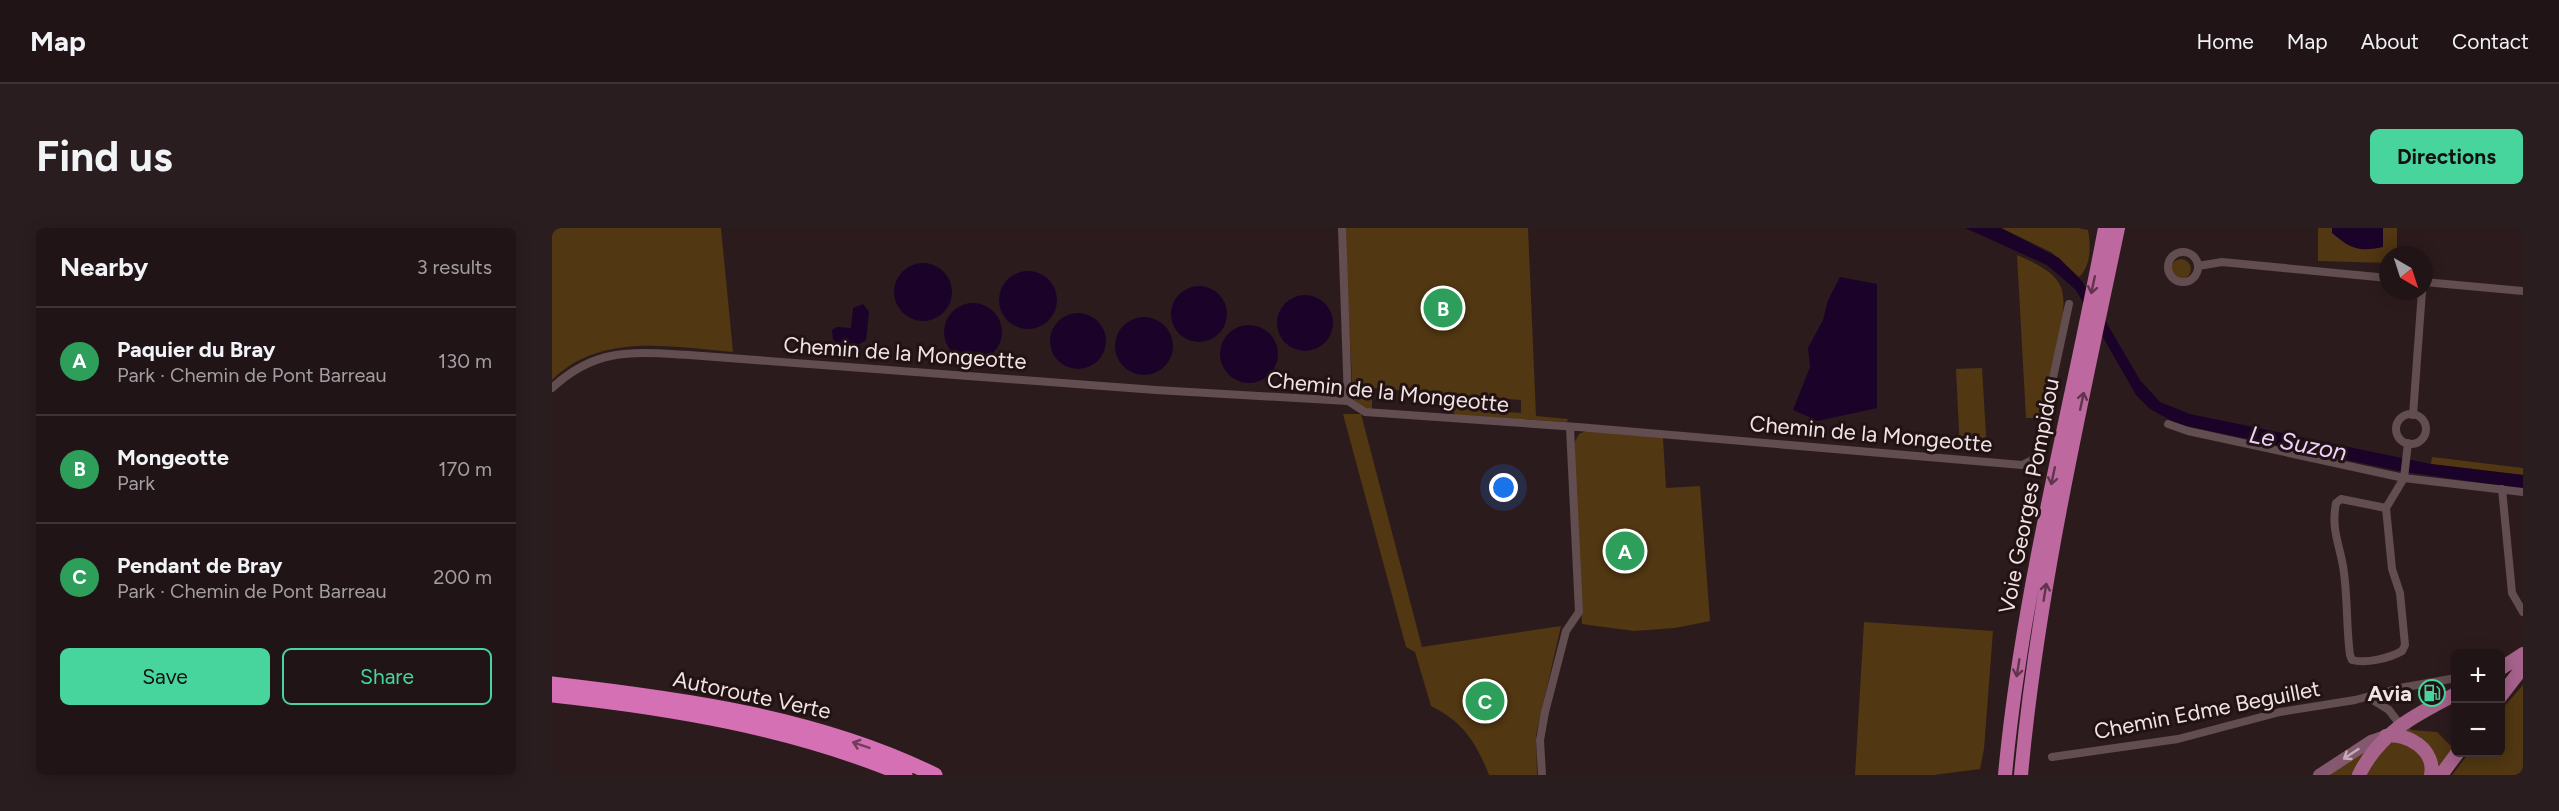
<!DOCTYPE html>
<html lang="en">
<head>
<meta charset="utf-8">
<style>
	body { margin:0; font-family:Figtree,sans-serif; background:#291d1f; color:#f1f3f6 }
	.controls { position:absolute; right:18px; bottom:18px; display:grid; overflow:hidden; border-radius:9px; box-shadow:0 3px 15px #0003 }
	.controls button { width:54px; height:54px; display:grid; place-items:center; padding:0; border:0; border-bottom:2px solid #3e3335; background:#211416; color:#f1f3f6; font:30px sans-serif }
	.compass { position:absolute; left:1827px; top:18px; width:54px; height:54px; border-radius:50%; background:#211416; box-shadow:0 3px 15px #0003; rotate:141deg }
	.you { position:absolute; left:952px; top:260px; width:21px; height:21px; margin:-15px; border:4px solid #fff; border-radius:50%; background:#1a73e8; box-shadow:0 0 0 9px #1a73e833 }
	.badge { display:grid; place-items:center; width:39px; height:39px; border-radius:50%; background:#48d49d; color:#fff; font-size:20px; font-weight:700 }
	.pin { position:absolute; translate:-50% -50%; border:3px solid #fff; box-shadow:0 2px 6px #0006 }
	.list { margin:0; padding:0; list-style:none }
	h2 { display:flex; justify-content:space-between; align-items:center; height:78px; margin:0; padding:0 24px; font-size:26px }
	h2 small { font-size:20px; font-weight:400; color:#a29ea1 }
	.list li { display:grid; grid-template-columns:39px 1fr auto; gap:18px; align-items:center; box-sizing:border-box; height:108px; padding:0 24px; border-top:2px solid #3e3335 }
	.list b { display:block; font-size:22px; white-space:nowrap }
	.list p { margin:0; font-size:20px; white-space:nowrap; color:#a29ea1 }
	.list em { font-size:20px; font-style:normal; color:#a29ea1 }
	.actions { display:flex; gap:12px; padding:18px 24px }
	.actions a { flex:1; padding:14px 0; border:2px solid #48d49d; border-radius:9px; text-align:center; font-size:21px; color:#48d49d }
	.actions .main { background:#48d49d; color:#111 }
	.map { position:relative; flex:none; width:1971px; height:547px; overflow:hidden; border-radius:9px }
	header { display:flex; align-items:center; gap:36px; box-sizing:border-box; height:84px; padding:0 30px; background:#211416; border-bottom:2px solid #3e3335 }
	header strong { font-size:28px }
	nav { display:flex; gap:33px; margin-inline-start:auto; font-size:21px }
	.intro { display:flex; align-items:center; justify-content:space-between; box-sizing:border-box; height:144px; padding:0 36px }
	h1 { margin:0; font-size:42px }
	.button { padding:15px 27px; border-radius:9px; background:#48d49d; color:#111; font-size:21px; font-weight:700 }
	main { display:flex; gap:36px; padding:0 36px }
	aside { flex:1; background:#211416; border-radius:9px; box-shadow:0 3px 15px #0003 }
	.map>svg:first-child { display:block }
	.green { fill:#513712 }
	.water { fill:#1b0229 }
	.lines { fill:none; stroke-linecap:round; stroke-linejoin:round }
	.minor { stroke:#624d50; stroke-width:8 }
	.secondary { stroke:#84586e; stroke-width:12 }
	.primary { stroke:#a6628b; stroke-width:14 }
	.trunk { stroke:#bd699f; stroke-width:14 }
	.motorway { stroke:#d470b3; stroke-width:15 }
	.oneway { stroke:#60354c }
	.oneway2 { stroke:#723c5c }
	.oneway3 { stroke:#c5abb5 }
	.labels { text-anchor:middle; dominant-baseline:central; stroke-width:6; stroke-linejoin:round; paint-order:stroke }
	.street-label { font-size:22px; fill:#f0e3e4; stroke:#221214 }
	.poi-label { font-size:22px; font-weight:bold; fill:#f0e3e4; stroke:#221214; text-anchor:end }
	.water-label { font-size:24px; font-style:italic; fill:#ebd2ff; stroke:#221214 }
</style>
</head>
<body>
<header>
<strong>Map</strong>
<nav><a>Home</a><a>Map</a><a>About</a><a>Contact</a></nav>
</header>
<div class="intro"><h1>Find us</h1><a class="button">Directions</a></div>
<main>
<aside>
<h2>Nearby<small>3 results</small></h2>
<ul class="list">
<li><span class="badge" style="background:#2e9e5b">A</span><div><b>Paquier du Bray</b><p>Park · Chemin de Pont Barreau</p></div><em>130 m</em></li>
<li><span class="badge" style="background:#2e9e5b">B</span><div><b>Mongeotte</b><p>Park</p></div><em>170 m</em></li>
<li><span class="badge" style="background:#2e9e5b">C</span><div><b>Pendant de Bray</b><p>Park · Chemin de Pont Barreau</p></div><em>200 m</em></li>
</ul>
<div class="actions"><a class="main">Save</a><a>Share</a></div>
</aside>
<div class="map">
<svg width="1971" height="547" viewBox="0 0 1971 547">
	<rect width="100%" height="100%" fill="#2c1b1d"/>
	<path class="green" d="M0,0H169L181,124C120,119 48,104 0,152Z
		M792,0H976L984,188L1016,191L1015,194L903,187L900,182L902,180L969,185V172L820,160V182L810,179L801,171Z
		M1449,0H1526L1536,2C1539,18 1539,38 1527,49L1499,24Z
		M1766,0H1780V5L1831,19V0H1845V27H1836V35L1766,33Z
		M1465,27C1480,34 1502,42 1509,59C1519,83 1496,161 1490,190H1474Z
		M1619 41a10 10 0 1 1 20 0a10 10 0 1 1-20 0Z
		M1430,140L1435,224L1408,222L1404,141Z
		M791,186H809L870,419L1009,398L984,507L985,547H937C924,514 911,494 879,478L863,424L854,419Z
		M1034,203L1111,210L1114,260L1148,258L1158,393L1123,400L1082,403L1030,396L1022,215L1027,206Z
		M1880,229L1971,240V247L1879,236Z
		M1312,394L1441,403L1432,521L1428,541L1382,547H1303Z
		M1971,457V547H1900L1917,525L1948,524L1949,482Z
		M1856,498L1859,502L1885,504L1903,522L1883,547L1850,501Z
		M1844,511L1869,525L1875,547H1812L1822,529Z
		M1811,525H1814L1802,547H1777Z"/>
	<path class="water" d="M1413,0H1449L1507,30L1530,53L1588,152L1608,174L1638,186L1879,236L1971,247V261L1847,243L1625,196L1598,181L1584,167L1524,62L1495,37Z
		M1780,0H1831V19C1806,24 1799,21 1780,5Z
		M342 64a29 29 0 1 1 58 0a29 29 0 1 1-58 0Z
		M447 72a29 29 0 1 1 58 0a29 29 0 1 1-58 0Z
		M1288,49L1325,56V180L1266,193L1241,182L1258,139L1256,120L1271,92L1276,72Z
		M619 86a28 28 0 1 1 56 0a28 28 0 1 1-56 0Z
		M725 95a28 28 0 1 1 56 0a28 28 0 1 1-56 0Z
		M392 104a29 29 0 1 1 58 0a29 29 0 1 1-58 0Z
		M311,76L317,84L314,112C302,121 293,120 281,112L280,102L285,99L299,100L301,80Z
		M498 113a28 28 0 1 1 56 0a28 28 0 1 1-56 0Z
		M563 118a29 29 0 1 1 58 0a29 29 0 1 1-58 0Z
		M668 126a29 29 0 1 1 58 0a29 29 0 1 1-58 0Z"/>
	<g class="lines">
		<path class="minor" d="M790,0L796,173
			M1616 39a15 15 0 1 1 30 0a15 15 0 1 1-30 0Z
			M1646,38L1670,34L1836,50
			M1872,54L1971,63
			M0,160C44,119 81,124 137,127L604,162L796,173L813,184L1026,199L1470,237L1480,232L1485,224L1517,76
			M1844 201a15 15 0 1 1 30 0a15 15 0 1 1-30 0Z
			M1861,187L1870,63
			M1616,196L1636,203L1852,250L1971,264
			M1950,261L1960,365L1971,384
			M1834,280L1789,271L1784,275C1779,301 1787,315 1791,338C1796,368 1794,398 1798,427L1800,432C1814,436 1838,430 1850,423L1853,417L1848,365L1840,341L1834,280L1852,250L1856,215
			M1816,469L1837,482L1849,498
			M1500,529L1626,511L1728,484L1803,472L1848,460L1904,450
			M990,547L988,512L993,484L1014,403L1027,384L1018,200"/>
		<path class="secondary" d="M1767,547L1819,513L1834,508"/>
		<path class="primary" d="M1948,441L1971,426
			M1948,469L1971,439
			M1834,508C1855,504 1884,522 1879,547
			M1807,547C1827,505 1863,487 1904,466
			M1889,547L1906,524"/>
		<path class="trunk" d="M1453,547C1470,362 1519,183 1553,0
			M1469,547C1486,362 1528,181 1566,0"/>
		<path class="motorway" d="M0,456C130,471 265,489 383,547
			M0,467C120,480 241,500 353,547"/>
	</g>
	<defs><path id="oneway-shaft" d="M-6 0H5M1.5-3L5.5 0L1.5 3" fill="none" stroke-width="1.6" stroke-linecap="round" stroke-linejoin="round" transform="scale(1.5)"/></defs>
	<g class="oneway">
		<use href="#oneway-shaft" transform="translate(1541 57) rotate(102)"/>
		<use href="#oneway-shaft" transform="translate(1530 173) rotate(-78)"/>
		<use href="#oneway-shaft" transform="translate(1501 248) rotate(102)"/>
		<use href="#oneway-shaft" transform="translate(1493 364) rotate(-81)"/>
		<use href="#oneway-shaft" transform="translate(1466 440) rotate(99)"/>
	</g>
	<use class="oneway2" href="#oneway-shaft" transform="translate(309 517) rotate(-161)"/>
	<use class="oneway3" href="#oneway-shaft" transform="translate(1799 526) rotate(147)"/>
	<defs>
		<symbol id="fuel-ring" viewBox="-11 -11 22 22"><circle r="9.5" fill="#221214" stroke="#48d49d" stroke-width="1.5"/><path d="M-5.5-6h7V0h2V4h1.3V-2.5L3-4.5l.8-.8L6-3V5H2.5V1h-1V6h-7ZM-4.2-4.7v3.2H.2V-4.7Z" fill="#48d49d"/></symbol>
	</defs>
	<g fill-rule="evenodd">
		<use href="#fuel-ring" x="1865" y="450" width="30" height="30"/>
	</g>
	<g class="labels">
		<g class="street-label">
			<text transform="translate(353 125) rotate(4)">Chemin de la Mongeotte</text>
			<text transform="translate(836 164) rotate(6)">Chemin de la Mongeotte</text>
			<text transform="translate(1319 206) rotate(5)">Chemin de la Mongeotte</text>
			<text transform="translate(1477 268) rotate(-79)">Voie Georges Pompidou</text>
			<text transform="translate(200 467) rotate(12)">Autoroute Verte</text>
			<text transform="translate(1655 482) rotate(-11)">Chemin Edme Beguillet</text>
		</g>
		<g class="poi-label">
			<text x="1860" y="465">Avia</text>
		</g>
		<g class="water-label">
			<text transform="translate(1746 215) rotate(11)">Le Suzon</text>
		</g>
	</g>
</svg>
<div class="controls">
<button>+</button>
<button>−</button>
</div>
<svg class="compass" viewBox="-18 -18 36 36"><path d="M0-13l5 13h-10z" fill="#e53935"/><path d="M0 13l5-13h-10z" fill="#a29ea1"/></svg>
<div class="you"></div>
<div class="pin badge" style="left:1073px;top:323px;background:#2e9e5b">A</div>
<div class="pin badge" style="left:891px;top:80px;background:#2e9e5b">B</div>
<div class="pin badge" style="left:933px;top:473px;background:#2e9e5b">C</div>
</div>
</main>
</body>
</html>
